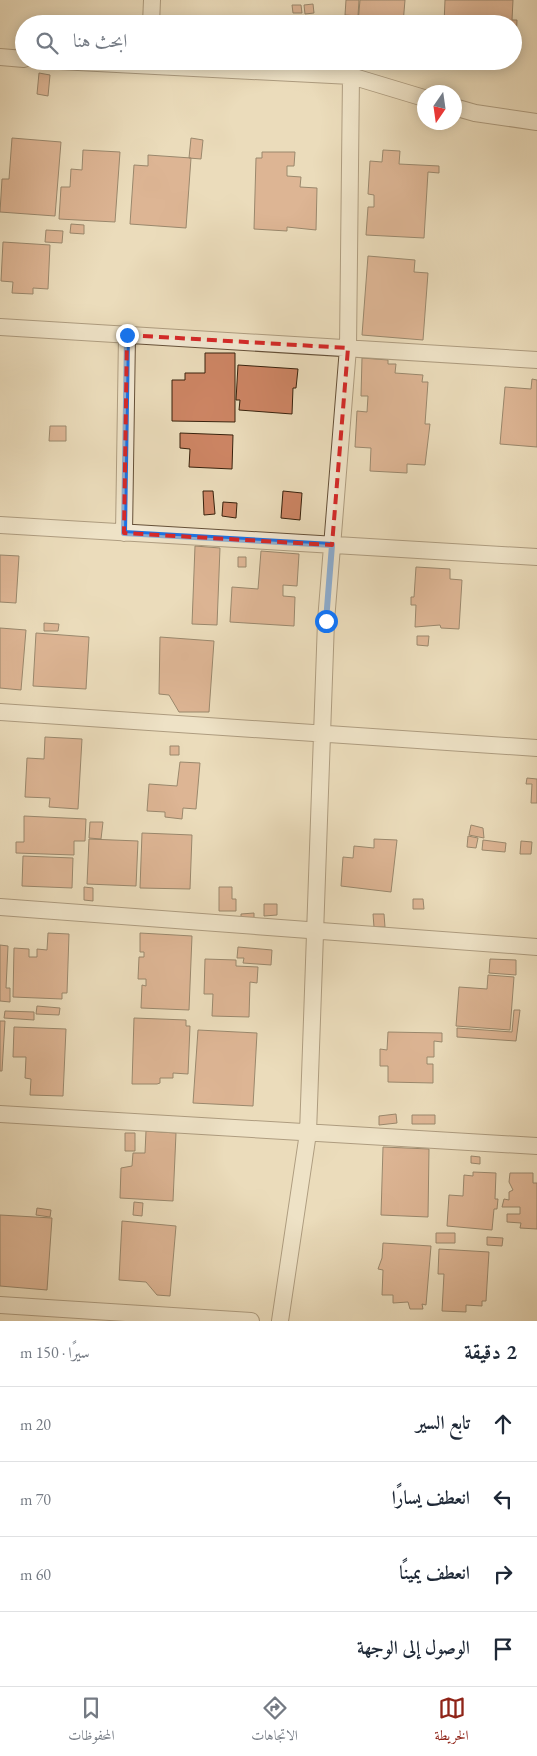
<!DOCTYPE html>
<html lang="ar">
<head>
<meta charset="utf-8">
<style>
	body { margin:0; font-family:"EB Garamond",Amiri,serif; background:#f6f6f7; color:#1f2937; direction:rtl }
	.compass { position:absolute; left:417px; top:85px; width:45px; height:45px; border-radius:50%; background:#fff; box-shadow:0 2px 12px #0003; rotate:193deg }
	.stop { position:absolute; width:15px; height:15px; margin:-11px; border:4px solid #1a73e8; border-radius:50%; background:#fff }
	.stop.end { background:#1a73e8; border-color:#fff; box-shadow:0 1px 5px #0008 }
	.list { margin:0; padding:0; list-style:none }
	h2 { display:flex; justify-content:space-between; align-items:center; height:65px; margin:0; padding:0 20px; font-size:21px }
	h2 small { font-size:16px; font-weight:400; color:#747a83 }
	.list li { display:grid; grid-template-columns:32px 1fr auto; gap:15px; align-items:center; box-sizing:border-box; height:75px; padding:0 20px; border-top:1px solid #e0e1e3 }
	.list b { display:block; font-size:19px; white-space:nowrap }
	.list em { font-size:16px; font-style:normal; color:#747a83 }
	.icon { flex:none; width:28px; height:28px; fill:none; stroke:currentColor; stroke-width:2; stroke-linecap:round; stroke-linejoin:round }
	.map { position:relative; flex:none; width:537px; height:1321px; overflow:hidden; direction:ltr }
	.search { position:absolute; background:#fff; box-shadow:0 2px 12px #0003; left:15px; right:15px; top:15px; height:55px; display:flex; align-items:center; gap:12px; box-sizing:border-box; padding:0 18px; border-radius:28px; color:#747a83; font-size:19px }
	.sheet { height:365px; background:#fff }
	nav { display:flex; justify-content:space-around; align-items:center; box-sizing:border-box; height:70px; border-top:1px solid #e0e1e3; background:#fff; font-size:14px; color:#747a83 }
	nav a { display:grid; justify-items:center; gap:2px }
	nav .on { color:#8f2418 }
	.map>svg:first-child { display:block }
	.building { fill:#cd8564; stroke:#38220d }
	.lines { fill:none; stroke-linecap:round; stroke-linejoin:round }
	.minor-casing { stroke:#655038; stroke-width:18 }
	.minor { stroke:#f2e8d3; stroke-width:16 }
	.route { stroke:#1a73e8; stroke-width:6 }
	.marked { fill:none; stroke:#d62828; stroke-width:4; stroke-dasharray:10 6; stroke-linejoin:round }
</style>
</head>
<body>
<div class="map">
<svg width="537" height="1321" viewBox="0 0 537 1321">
	<rect width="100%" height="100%" fill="#ebdcbb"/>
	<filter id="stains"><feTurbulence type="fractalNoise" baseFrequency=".004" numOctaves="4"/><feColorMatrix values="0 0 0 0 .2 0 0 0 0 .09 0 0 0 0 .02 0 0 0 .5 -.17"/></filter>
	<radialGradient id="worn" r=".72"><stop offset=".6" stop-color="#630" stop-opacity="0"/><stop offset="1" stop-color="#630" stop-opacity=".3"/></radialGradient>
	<path class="building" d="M346,0H359L358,16L345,15Z
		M360,0H405L403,24L358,23Z
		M445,0H513L512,20H517L516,43H513V24H444Z
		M313,4L314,13L305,14L304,5Z
		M292,5H301L302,13H293Z
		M39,73L50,75L48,96L37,94Z
		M12,138L61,142L55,216L0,212L2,179H9Z
		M191,138L203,140L201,159L189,158Z
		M83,150L120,152L115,222L59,219L61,187H70L71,169L82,170Z
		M383,150L400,151L399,164L439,166V173L428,172L424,238L366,235L368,207H374V195L368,194L370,161L382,162Z
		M262,152H295L294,166H287V176L301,177L300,187L317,188L316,230L287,227V231L254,229L256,158H262Z
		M148,155L191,158L186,228L130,224L134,165L148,166Z
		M71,224L84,225V234L70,233Z
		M46,230L63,231L62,243L45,242Z
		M3,242L50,245L48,289L33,288V294L12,293L13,282L1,281Z
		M368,256L415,260L414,272L428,273L423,340L362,335Z
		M205,353H235V422L172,421V380H185V373H205Z
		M362,358L388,360V364H396L395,373L423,375L422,382H428L425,424H430L425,465L407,464V473L370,471L371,448L355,447L357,411L367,412L368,396H361Z
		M238,365L298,369L296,388H293L292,414L239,410L240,400H236Z
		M532,379L537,380V447L500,444L505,387L531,389Z
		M50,426H66V441H49Z
		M180,433L233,435L232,469L189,467L190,449L180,448Z
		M203,491H213L215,514L204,515Z
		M283,491L302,493L300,520L281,518Z
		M223,502L237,503L236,518L222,516Z
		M195,546L220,548L217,625L192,624Z
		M261,551L299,554L297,586L283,585V596L295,597L294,626L230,622L232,587L258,589Z
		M0,555L19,556L16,603L0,602Z
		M238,557H246V567H238Z
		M416,567L450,569V579L462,580L459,629L441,628L440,625L415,627L416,605H411V597H414Z
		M44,623L59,624L58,631H44Z
		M0,628L26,630L21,690L0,688Z
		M36,633L89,637L86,689L33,686Z
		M417,636H429L428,646L417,645Z
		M160,637L214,641L209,712H179L169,695L159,694Z
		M45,737L82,739L78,809L49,807L50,798L25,797L27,758L44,759Z
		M170,746H179V755H170Z
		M180,762L200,763L196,809L183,808L182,819L165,817V812L147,811L149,784L177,786Z
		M527,778L537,779V803H531L532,784H526Z
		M24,816L86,819L85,841H74V855L16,853V842H24Z
		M90,822H103L101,839L89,838Z
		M471,825L483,828L484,838L469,835Z
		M142,833L192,835L190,889L140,888Z
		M468,836L478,838L476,848L467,847Z
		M89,839L138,841L136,886L87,884Z
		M374,839L397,840L391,892L341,886L343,857L353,858L354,846L374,848Z
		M483,840L506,843L505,852L482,850Z
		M521,841L532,842L531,854H520Z
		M23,856L73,858L72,888L22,886Z
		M84,887L93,888V901L84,900Z
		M219,887H232V899H236V911H219Z
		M413,899H423L424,909H413Z
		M264,904H277V915L264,916Z
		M254,913V921L241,922V914Z
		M373,914H384L385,927H374Z
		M48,933L69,934L67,993H62V999L13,997L14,948L29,949V957H37V949L47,950Z
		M140,933L192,936L189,1010L141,1008L142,985L146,986V979H138L139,957H144V952H140Z
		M0,945L8,946L6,988H10V1002L0,1001Z
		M238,947L272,950L271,965L243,963L244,958H237Z
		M205,959L236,960V966L258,967L257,983L250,982L249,1017L212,1016L213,994H204Z
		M490,959L516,960V975L489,973Z
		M488,975L514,977L510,1030L456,1026L459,987L487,989Z
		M37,1006L60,1008L59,1015L36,1014Z
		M514,1010H520L516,1041L457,1037V1028L512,1032Z
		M5,1011L34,1012V1020L4,1018Z
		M134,1018L186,1020V1026H190L188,1074L173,1073V1078H160V1083L157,1084H132Z
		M0,1021H5L2,1071H0Z
		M14,1027L66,1029L63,1096L30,1095L31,1079L25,1078L26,1057H13Z
		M198,1030L257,1033L253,1106L193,1103Z
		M388,1032L442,1033V1042L434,1041V1057H427V1064H433V1083L388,1082V1066H380V1049L387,1050Z
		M396,1114L397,1123L379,1125V1116Z
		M412,1115H435V1124H412Z
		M146,1131L176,1133L173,1201L120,1198L121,1168L132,1166L133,1153H145Z
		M125,1133H135V1151H125Z
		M383,1147L429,1149L428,1217L381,1215Z
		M471,1156L480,1157V1164L471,1163Z
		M473,1172L496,1173L495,1199H498L497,1209H494L492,1230L447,1226L449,1195L463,1196L464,1175L473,1176Z
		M510,1173H533V1183H537V1229L520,1228L521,1223L507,1222V1214H520V1207H502L504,1199L509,1200V1192L513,1190L509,1182Z
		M134,1202L143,1203L142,1216L133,1215Z
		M37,1208L51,1210L50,1217L36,1215Z
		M0,1215L52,1218L47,1290L0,1286Z
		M122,1221L176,1226L170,1296L157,1295L146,1282L119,1280Z
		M436,1233H455V1243H436Z
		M487,1237L503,1238L502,1246L487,1245Z
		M383,1243L431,1246L426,1305L422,1304L423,1309H410L408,1302L393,1303V1295H382L383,1270L378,1269L382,1258Z
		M439,1249L489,1252L486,1301H482V1306L466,1305V1312L442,1311L444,1274H438Z"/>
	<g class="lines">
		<defs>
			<path id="minor" d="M151,24L152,0
				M0,57L24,59
				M59,61L351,76L424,98
				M454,107L475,113L537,122
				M0,327L537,360
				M0,525L537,557
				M124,533L127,335
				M0,712L537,748
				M0,907L537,947
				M0,1114L537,1146
				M0,1305L251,1321
				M280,1321L308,1133L326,621L348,348L351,76"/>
		</defs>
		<use href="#minor" class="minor-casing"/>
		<use href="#minor" class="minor"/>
	</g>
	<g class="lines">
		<path class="route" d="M127,335L124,533L332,545L326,621"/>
	</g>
	<path d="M0 0H537V1321H0ZM127,335L348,348L332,545L124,533Z" fill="#ebdcbb" fill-opacity=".55" fill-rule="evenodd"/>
	<path class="marked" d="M127,335L348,348L332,545L124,533Z"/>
	<rect width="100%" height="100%" filter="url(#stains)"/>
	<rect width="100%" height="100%" fill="url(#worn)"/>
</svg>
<svg class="compass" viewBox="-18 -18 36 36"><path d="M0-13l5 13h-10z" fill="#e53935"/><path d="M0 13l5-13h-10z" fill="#747a83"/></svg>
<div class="stop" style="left:326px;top:621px"></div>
<div class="stop end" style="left:127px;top:335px"></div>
<div class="search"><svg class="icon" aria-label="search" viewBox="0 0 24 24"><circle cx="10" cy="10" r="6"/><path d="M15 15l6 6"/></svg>ابحث هنا</div>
</div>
<section class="sheet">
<h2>2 دقيقة<small>سيرًا · 150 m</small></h2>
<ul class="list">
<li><svg class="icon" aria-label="ahead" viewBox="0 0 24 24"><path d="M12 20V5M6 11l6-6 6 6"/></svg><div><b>تابع السير</b></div><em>20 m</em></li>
<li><svg class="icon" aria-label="left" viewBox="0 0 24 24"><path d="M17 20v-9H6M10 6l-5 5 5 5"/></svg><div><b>انعطف يسارًا</b></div><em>70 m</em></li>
<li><svg class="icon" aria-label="right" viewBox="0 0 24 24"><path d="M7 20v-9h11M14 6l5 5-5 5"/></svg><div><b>انعطف يمينًا</b></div><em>60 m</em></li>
<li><svg class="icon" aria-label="arrive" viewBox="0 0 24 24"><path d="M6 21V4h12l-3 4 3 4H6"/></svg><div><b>الوصول إلى الوجهة</b></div></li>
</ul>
</section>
<nav>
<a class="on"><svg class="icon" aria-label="map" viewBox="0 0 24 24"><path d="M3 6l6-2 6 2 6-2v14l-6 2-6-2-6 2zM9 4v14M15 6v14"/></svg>الخريطة</a>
<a><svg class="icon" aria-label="directions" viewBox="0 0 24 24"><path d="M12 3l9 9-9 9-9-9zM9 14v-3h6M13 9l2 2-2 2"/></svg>الاتجاهات</a>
<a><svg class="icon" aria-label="saved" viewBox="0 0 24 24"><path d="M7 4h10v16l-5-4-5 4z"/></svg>المحفوظات</a>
</nav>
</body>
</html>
